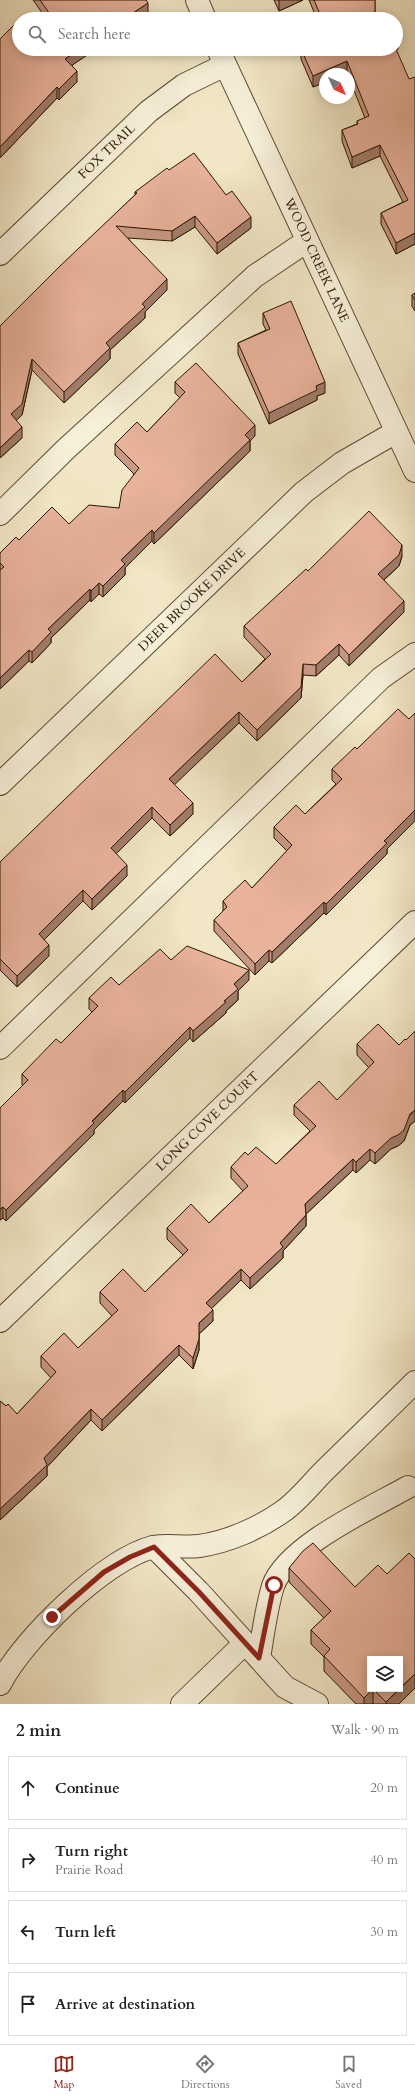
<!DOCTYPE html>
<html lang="en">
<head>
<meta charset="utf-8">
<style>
	body { margin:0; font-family:Cardo,serif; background:#f2f2f2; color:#222 }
	.controls { position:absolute; right:12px; bottom:12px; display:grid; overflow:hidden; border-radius:0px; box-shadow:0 2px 10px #0003 }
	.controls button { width:36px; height:36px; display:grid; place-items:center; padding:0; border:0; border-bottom:1px solid #e0e0e0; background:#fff; color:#222; font:20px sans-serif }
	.compass { position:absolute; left:319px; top:68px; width:36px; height:36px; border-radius:50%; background:#fff; box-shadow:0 2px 10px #0003; rotate:135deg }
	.stop { position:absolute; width:12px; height:12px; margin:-9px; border:3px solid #8f2418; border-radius:50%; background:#fff }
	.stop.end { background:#8f2418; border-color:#fff; box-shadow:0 1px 4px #0008 }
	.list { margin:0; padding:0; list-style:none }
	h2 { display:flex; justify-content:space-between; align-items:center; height:52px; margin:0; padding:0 16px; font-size:17px }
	h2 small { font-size:13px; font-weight:400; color:#767676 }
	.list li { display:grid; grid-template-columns:26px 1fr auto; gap:12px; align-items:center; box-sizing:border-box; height:64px; margin:0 8px 8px; padding:0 8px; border:1px solid #e0e0e0; border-radius:0px }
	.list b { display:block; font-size:15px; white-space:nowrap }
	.list p { margin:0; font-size:13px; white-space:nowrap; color:#767676 }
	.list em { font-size:13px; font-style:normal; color:#767676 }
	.icon { flex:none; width:22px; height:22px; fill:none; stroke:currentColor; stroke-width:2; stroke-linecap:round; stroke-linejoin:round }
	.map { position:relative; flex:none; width:415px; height:1704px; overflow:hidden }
	.search { position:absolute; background:#fff; box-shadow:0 2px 10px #0003; left:12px; right:12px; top:12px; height:44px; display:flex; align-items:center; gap:10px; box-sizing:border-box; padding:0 14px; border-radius:22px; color:#767676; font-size:15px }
	.sheet { height:340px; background:#fff }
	nav { display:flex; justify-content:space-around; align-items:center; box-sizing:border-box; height:56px; border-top:1px solid #e0e0e0; background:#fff; font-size:11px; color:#767676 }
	nav a { display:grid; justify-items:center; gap:2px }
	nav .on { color:#8f2418 }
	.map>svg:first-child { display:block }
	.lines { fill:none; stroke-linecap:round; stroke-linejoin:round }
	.minor-casing { stroke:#5c4a31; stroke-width:24 }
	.minor { stroke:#f6efd9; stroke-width:22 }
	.wall { fill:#c89985; stroke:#2b1600 }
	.shaded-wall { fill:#a27d6c; stroke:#2b1600 }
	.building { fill:#e8b29b; stroke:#2b1600 }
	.route { stroke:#8f2418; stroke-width:5 }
	.labels { text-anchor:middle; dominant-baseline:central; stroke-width:3; stroke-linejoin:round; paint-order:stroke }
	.street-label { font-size:13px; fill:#2b1600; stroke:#f6efd9 }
</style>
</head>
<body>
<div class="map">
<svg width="415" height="1704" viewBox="0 0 415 1704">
	<rect width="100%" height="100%" fill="#f1e6c5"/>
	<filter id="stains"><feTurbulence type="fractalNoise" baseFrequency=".005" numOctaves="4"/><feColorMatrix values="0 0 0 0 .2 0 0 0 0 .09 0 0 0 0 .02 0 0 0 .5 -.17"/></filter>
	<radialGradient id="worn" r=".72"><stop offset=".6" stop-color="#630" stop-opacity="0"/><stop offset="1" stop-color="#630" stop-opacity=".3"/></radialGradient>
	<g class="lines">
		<defs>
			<g id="minor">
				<path d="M197,0L205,19"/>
				<path id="s1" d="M218,49L415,471"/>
				<path id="s2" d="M0,254L149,111L184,85L225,65"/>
				<path d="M0,514L66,449L255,276L307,241"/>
				<path id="s3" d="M0,784L304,492L342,463L396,432"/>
				<path d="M0,1048L381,678L415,654"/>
				<path id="s4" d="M0,1321L415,922"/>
				<path d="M154,1547L199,1592L285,1687L317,1704"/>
				<path d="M259,1658C263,1635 266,1609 273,1586C287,1546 371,1508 408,1487"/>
				<path d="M0,1684C23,1639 104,1560 153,1547C168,1544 184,1548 199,1546C228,1542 259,1528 282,1512C298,1501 311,1484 324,1471C354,1442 384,1412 415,1382"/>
				<path d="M182,1704L245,1643"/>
			</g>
		</defs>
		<use href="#minor" class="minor-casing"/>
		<use href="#minor" class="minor"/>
	</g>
	<path class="wall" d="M33,0H146L148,14L141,19H31L45,17Z
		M274,0H303L279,11Z
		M309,0H375V19H317Z
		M0,39L19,49H96L72,65L77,82L59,100L57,98L0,158Z
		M301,49H398L396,50L415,244L396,254L381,224V213L403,202L380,156L352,168L342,141V130L357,124V121L365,118L349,78V74H347V72L325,74V82L313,87L301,59Z
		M169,170L251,228L217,254L195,227L172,241L128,238L167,290L145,312V318L110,350V359L64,403L32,370L22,415L16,420L22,438L0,458V326L135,195V192Z
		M415,293V311L412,306V295Z
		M263,313L325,393L317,396V400L269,424L238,354V343L266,330L263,324Z
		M175,382L255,436L250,441V451L154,544L152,541L125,568V575L103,597L99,594L91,602L90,600L51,638V643L32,663L29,661L0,689V553L19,540L119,508L134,474L115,455V444L147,432L168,410L180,398L175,393Z
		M402,556L399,566L384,580L404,612L349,666L339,655L316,676L303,675L301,698L257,741L239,723L174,784L193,814L170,836L152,818L116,854L127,876L92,910L83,901L44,940L49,956L17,987L0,970V862L242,682L265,659L244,637V626L308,571Z
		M415,713V821L387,849V854L326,915L324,913L272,963L269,961L255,975L214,931V920L223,911V901L252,888L287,851L274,838V827L305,814L336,784L332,780V769L357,749L409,719Z
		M171,960L249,980L238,991V1000L226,1011V1013L193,1042L190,1038L125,1103L123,1101L94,1130V1134L6,1221L3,1218L0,1220L23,1086L22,1085V1074L61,1043L92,1012L89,1009V998L119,985Z
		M415,1031V1121L410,1125L404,1141L398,1146L391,1149L375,1164L370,1160L356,1173L353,1170L306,1214V1226L283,1251V1258L250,1289L241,1280L211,1308L213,1321L199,1334V1350L193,1369L179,1355L102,1431L91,1420L47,1467V1476L0,1520V1401L6,1406L17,1414L51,1378L41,1367V1356L78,1348L112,1316L100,1303V1292H145L183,1255L167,1239V1228L209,1223L243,1191L231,1178V1167L248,1155L276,1164L310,1131L294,1115V1105L337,1100L369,1068L357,1055V1044L399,1045L406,1040Z
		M415,1559V1688L399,1704H374L373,1703V1704H356L324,1671V1657L311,1644V1630L324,1618L289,1582V1568L355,1587L387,1574Z"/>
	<path class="shaded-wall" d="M279,0H303L279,11Z
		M148,3V14L141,19H124Z
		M398,38V49L392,52L396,49V39Z
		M80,49H96L65,70V59Z
		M347,61V72L343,74H325V82L313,87V76Z
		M77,71V82L59,100V89Z
		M57,87V98L0,158V147Z
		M380,145V156L352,168V157Z
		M195,216V227L172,241V231Z
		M251,217V228L217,254V243Z
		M415,233V244L396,254V243Z
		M167,279V290L145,312V318L110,350V359L64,403V392L106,343L142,304Z
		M32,359V370L22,415L11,425V414Z
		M325,382V393L317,396V400L269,424V413L316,386Z
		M255,425V436L250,441V451L154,544V533L245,435Z
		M22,427V438L0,458V448Z
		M152,530V541L125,568V575L103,597V586L121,560Z
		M402,545V556L399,566L378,585V574Z
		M99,583V594L91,602V591Z
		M90,589V600L51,638V643L32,663V652L48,629Z
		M404,601V612L349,666V655Z
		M339,644V655L316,676V665Z
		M29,650V661L0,689V678Z
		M303,664V675L301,698L257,741V730Z
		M239,712V723L169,790V779Z
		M193,803V814L170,836V825Z
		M152,807V818L111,859V848Z
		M415,810V821L387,849V854L326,915V904L384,841Z
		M127,865V876L92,910V899Z
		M83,890V901L39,945V934Z
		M324,902V913L272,963V952Z
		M49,945V956L17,987V976Z
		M269,950V961L255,975V964Z
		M249,970V980L238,991V1000L226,1011V1013L193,1042V1031L224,1001L234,984Z
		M190,1027V1038L125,1103V1092Z
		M123,1090V1101L94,1130V1134L6,1221V1210Z
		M415,1110V1121L410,1125L404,1141L398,1146L391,1149L375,1164V1153Z
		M370,1149V1160L356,1173V1162Z
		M353,1159V1170L305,1215V1204Z
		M3,1207V1218L0,1220V1209Z
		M306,1215V1226L283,1251V1258L250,1289V1278L280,1243Z
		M241,1269V1280L206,1314V1303Z
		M213,1310V1321L199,1334V1350L193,1369V1358L199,1323Z
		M179,1345V1355L102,1431V1420Z
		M91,1409V1420L47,1467V1476L0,1520V1509L44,1458Z
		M415,1674V1688L399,1704H386V1702Z
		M373,1689V1704H364V1698Z"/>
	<path class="building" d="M40,0H146L148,3L124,19H31L52,17Z
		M314,0H375V19H322Z
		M19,20V49H80L65,59L77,71L59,89L57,87L0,147V39Z
		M396,34L398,38L396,39Z
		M301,49H396L409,79L415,77V233L396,243L381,213L408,200L380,145L352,157L342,130L358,124L357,121L369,116L347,61L313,76Z
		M194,153L226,195L232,191L251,217L217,243L195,216L172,231L116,226L167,279L142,304L145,307L106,343L110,348L64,392L32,359L22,404L11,414L22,427L0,448V326L60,266L137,193L135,192L167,168L169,170Z
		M415,293V300L412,295Z
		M291,301L325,382L316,386L317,390L269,413L238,343L270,329L263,313Z
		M196,363L255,425L245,435L250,440L154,533L152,530L121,560L125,564L103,586L99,583L91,591L90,589L48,629L51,632L32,652L29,650L0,678V570L4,567L0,563V553L16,537L19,540L52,507L69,524L89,505L119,508L122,490L139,468L115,444L137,422L147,432L168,410L185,392L175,382Z
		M369,511L402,545L399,555L378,574L404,601L349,655L339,644L316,665L303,664L301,687L257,730L239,712L169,779L193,803L170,825L152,807L111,848L127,865L92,899L83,890L39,934L49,945L17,976L0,959V862L215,654L242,682L271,654L244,626L306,569L308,571Z
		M398,709L409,719L415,713V810L384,841L387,843L326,904L324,902L272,952L269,950L255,964L214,920L227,907L223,901L245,880L252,888L292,845L274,827L296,805L305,814L342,779L332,769L355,747L357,749Z
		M187,946L249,970L234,984L238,989L224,1001L226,1002L193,1031L190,1027L125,1092L123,1090L92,1121L94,1123L6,1210L3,1207L0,1209V1108L28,1080L22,1074L56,1039L61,1043L98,1006L89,998L111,977L119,985L160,949L171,960Z
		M378,1024L399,1045L405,1039L406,1040L415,1031V1110L410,1114L404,1130L398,1135L391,1138L375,1153L370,1149L356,1162L353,1159L305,1204L306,1215L280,1243L283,1247L250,1278L241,1269L206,1303L213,1310L199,1323V1339L193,1358L179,1345L102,1420L91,1409L44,1458L47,1465L0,1509V1401L6,1406L8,1404L17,1414L56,1372L41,1356L64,1333L78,1348L118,1310L100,1292L123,1269L145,1292L188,1250L167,1228L191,1204L209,1223L248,1186L231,1167L245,1152L248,1155L256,1147L276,1164L316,1126L294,1105L319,1081L337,1100L374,1062L357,1044Z
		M313,1543L355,1587L378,1565L387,1574L409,1553L415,1559V1674L400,1688V1659H370V1689H373L364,1698L324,1656L330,1649L311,1630L331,1611L289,1568L303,1551Z
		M373,1689H399L386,1702Z"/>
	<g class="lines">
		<path class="route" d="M52,1617L104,1572L130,1557L154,1547L199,1592L259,1658L274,1585"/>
	</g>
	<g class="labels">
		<g class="street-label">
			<text stroke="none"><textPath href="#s2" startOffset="148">FOX TRAIL</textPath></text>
			<text stroke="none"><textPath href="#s1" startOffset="233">WOOD CREEK LANE</textPath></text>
			<text stroke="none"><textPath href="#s3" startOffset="266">DEER BROOKE DRIVE</textPath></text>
			<text stroke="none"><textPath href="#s4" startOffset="288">LONG COVE COURT</textPath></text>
		</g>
	</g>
	<rect width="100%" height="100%" filter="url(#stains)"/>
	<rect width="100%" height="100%" fill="url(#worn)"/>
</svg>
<div class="controls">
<button><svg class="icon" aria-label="layers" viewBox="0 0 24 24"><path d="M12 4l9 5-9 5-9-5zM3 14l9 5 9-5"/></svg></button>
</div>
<svg class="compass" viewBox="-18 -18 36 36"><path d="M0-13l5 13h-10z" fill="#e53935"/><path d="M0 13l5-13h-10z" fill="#767676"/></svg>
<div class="stop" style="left:274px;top:1585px"></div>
<div class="stop end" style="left:52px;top:1617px"></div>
<div class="search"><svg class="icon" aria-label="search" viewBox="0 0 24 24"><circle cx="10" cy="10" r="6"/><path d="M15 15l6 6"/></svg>Search here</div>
</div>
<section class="sheet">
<h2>2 min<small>Walk · 90 m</small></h2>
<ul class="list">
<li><svg class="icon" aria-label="ahead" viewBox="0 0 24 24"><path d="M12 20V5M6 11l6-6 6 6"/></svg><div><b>Continue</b></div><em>20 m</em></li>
<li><svg class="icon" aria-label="right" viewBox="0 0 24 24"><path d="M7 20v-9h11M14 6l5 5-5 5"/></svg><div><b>Turn right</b><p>Prairie Road</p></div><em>40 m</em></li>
<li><svg class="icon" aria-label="left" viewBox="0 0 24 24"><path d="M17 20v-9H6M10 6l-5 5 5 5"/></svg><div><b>Turn left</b></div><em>30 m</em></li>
<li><svg class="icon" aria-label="arrive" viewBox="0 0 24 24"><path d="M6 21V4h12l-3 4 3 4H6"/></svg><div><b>Arrive at destination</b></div></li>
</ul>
</section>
<nav>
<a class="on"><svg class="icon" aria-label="map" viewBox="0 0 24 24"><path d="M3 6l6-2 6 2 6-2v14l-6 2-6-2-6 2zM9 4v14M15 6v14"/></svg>Map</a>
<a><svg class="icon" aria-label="directions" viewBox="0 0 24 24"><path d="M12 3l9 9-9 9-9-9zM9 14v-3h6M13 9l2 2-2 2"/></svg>Directions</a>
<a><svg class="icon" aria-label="saved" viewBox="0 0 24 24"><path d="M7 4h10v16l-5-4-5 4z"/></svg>Saved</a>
</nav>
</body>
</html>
